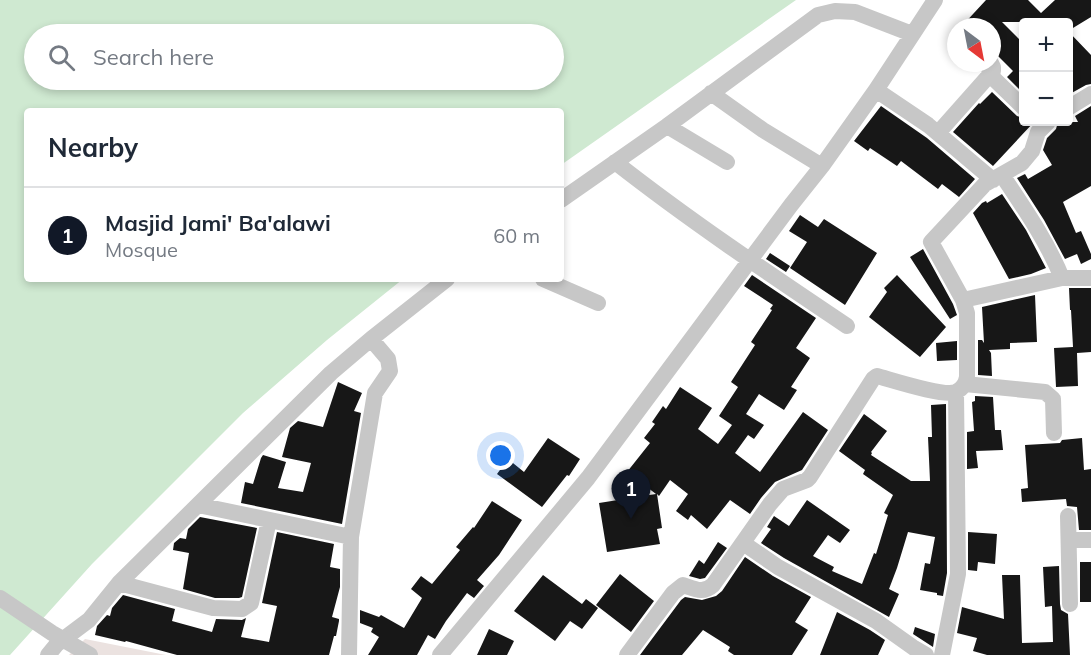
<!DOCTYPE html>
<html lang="en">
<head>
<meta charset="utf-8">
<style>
	body { margin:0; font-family:Mulish,sans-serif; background:#f6f6f7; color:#1f2937 }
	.controls { position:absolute; right:18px; top:18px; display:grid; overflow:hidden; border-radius:6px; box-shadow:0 3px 9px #0003 }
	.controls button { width:54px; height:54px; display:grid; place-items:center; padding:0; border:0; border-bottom:2px solid #e0e1e3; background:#fff; color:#1f2937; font:30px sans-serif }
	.compass { position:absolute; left:947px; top:18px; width:54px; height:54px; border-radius:50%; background:#fff; box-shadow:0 3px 9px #0003; rotate:148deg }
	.you { position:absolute; left:501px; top:456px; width:21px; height:21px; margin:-15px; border:4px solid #fff; border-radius:50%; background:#1a73e8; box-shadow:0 0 0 9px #1a73e833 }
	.badge { display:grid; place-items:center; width:39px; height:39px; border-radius:50%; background:#111827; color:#fff; font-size:20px; font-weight:700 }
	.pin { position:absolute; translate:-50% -50px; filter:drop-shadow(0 2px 3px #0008) }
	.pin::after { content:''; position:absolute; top:32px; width:21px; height:18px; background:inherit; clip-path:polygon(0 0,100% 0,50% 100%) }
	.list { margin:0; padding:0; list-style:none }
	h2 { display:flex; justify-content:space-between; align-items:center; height:78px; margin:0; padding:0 24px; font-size:26px }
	h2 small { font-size:20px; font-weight:400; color:#747a83 }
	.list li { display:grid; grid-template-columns:39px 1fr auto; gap:18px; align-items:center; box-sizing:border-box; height:96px; padding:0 24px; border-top:2px solid #e0e1e3 }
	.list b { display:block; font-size:22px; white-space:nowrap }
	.list p { margin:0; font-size:20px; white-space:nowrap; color:#747a83 }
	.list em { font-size:20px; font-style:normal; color:#747a83 }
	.icon { flex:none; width:33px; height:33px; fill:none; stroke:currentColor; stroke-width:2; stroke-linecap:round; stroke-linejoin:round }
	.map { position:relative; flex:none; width:1091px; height:655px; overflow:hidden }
	.search { position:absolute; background:#fff; box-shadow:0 3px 9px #0003; left:24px; top:24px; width:540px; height:66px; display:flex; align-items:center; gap:15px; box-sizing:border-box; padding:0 21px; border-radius:33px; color:#747a83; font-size:22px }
	.panel { position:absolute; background:#fff; box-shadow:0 3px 9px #0003; left:24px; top:108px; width:540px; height:174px; border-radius:6px }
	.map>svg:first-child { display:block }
	.green { fill:#ebe2e0 }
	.water { fill:#cfe9d1; fill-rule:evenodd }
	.building { fill:#171717 }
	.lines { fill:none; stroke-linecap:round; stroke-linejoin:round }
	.minor { stroke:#c7c7c7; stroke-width:16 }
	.minor-bridge { stroke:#c7c7c7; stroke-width:16 }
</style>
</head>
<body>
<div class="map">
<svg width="1091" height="655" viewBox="0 0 1091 655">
	<rect width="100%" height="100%" fill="#fff"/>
	<path class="green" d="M85,639L166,655H69Z"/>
	<path class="water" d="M0,0H796L561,165V111H27V279H403L327,340L243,413L92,564L10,655H0ZM34,34H554V80H34Z"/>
	<path class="building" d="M986,0H1028L1041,13L1055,0H1091V17L1068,31V22H1002L1023,43V93L1007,77L1013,71L997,55L992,51V27H961Z
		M1068,31L1091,55V84L1086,85L1068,95Z
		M992,92L1017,116L1023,118V122H1034L993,166L953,132L979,103L980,104Z
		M881,106L927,138L975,179L959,197L942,184L938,189L901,161L897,166L870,148L868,151L854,141Z
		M1091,106V186L1063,202L1076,233L1081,231L1091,254V259L1081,264L1077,254L1065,259L1044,220L1017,178L1025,174L1028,179L1052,165L1043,150L1047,138L1056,129L1058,122H1078L1075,116Z
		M1002,194L1026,230L1046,268L1031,274L1009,279L973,213L982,203L986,201L987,203Z
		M800,215L818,227L824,219L877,253L845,305L790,268L807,242L789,231Z
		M923,249L953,304L957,315L950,319L910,257Z
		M770,253L790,266L786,272L766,259Z
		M752,275L816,318L796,348L810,358L791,387L797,390L784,410L759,394L746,414L764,425L754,439L748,435L735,453L760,472L803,412L828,430L802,470L775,482L761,498L750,514L730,500L707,529L691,515L688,520L676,511L688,494L670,480L659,496L657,494L662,528L657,529L660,544L607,552L599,503L656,494L627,472L650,443L644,438L655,424L652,422L663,406L666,409L680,387L712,408L698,429L718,444L732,425L719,416L738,387L731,382L755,345L751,342L772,310L770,309L773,305L744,286Z
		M897,275L946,327L920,357L869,317L887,292L884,288Z
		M1069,288H1091V352L1077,353L1078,386L1056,387L1054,348L1073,347L1071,310H1070Z
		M1035,295L1037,342L1010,343V349L989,350L991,353L992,376L978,375V340H982L984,343L982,307Z
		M957,341V360L937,361L936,343Z
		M338,382L362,393L354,411L361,413L342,524L241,503L245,482L253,484L261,458L263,455L286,462L278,488L303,492L311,463L282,457L290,428L298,421L323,427Z
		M975,396L993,397L995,430H1001L1003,450L976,451L978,468L967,469V432L974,431L972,402L975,401Z
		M946,404L947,573L943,596L937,595V593L920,590L925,563L930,564L935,537L908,532L897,568L889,589L899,594L889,617L784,558L761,543L771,529L767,527L774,516L789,526L807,500L850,530L840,543L828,535L813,556L834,567L832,571L862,584L874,553L876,554L888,515L884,513L893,495L863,474L865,470L839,451L864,414L887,431L871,452L872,453L871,455L911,481H930L928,437H932L931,405Z
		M548,438L580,459L569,476L567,475L542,507L497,474L508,459L524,472Z
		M1082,438L1084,470L1091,469V530H1079L1077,507L1067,506L1066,499L1022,502L1021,489L1028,488L1025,445L1060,443L1062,440Z
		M492,501L522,520L499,555L477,580L484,586L474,598L467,593L446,621L435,639L428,635L417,655H368L379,637L371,632L373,628L360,623V610L379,617L381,615L404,628L422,598L411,589L421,576L432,584L460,550L456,547L473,527L474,528Z
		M200,517L257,528L242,597L239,598H215L183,589L189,553L173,550L174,543L180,538L186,539L188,529Z
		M277,532L334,544L330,567L340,569V587L332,617L339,619V621L336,636H334L329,655H177L126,641L125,642L95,635L97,626L107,615L110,616L112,608L123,595L175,609L172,621L212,632L216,619L242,620L246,618L241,637L269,642L277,606L262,603Z
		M968,532L997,534L995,564L978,562L977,571L968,570Z
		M718,542L727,548L705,578L700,579L689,576L699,560L704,564Z
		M745,557L773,576L811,597L795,622L808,630L792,655H734L728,651L730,647L703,630L682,655H640L681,600L685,597L702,600L716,596L722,591Z
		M1080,562H1091V602H1080Z
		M1059,566L1060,604L1061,610L1068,614L1070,655H987L973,651L977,638L957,633L962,607L1004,619L1002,575H1020L1022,643L1053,642L1052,606L1045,607L1043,567Z
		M620,574L654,601L631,632L596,605Z
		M543,575L582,604L586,599L598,608L582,629L570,621L555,641L514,611Z
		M837,612L870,630L885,640L878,655H820Z
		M915,627L935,634L933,647L913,634Z
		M489,629L514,641L507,655H477Z"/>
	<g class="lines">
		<path class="minor" d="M989,74L1024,108
			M876,90L928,125L993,180
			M711,93L763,130L822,166
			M1068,108L1091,94
			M1048,122L1038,132L1032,151L1022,163L985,184L931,242L963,300L1062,278H1091
			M667,126L727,162
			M938,133L993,71V67L991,63
			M615,162C689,220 768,273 847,326
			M1002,175C1024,208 1047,241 1062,278
			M561,200L667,126L818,15L835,11L855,12L912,34
			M543,279L598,303
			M965,384L1045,392L1053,399L1054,433
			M198,505L351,537
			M1068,516L1070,604
			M1069,540H1091
			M743,543L778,567L876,621L914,648L926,655
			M119,583L213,608L242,609L251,603L269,520
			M48,655L57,644L89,620L119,583L331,373L371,339L447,279
			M349,655L351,537L375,393L390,371L388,359L371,339
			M440,655L588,478L791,205L822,166L876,90L935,0
			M627,655L673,593L683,585C695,589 703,594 713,585L770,504L783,489L807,480L810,477L873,379L877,376C892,380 944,397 956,392C962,389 966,383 967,377V313L963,300
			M942,655L958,574L956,392"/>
		<path class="minor-bridge" d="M0,598L52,633L90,655"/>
	</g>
</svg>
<div class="controls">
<button>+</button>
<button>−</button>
</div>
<svg class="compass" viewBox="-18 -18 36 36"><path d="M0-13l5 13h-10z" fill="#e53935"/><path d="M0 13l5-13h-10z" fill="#747a83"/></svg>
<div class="you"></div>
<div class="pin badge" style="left:631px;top:519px">1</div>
<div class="search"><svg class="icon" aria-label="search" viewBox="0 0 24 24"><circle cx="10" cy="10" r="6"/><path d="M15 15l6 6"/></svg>Search here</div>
<section class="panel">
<h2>Nearby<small></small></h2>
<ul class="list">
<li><span class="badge">1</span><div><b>Masjid Jami' Ba'alawi</b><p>Mosque</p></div><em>60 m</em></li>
</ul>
</section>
</div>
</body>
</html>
